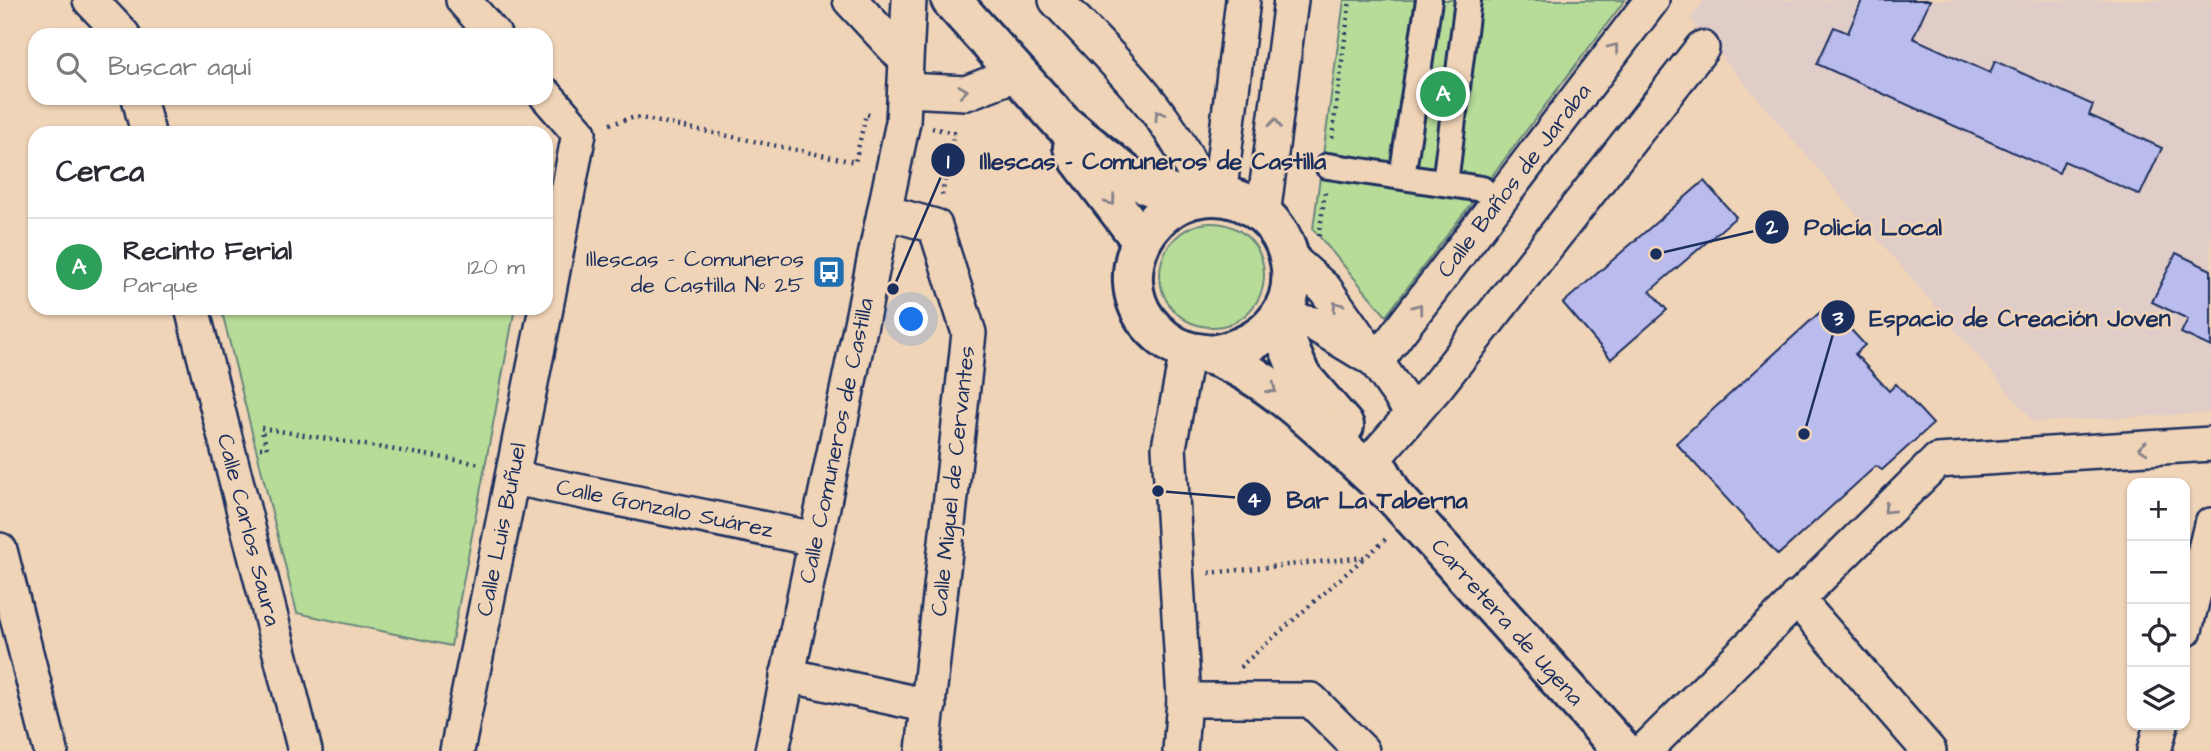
<!DOCTYPE html>
<html lang="es">
<head>
<meta charset="utf-8">
<style>
	body { margin:0; font-family:"Architects Daughter",sans-serif; background:#f2f2f3; color:#2b2b33 }
	.controls { position:absolute; right:21px; bottom:21px; display:grid; overflow:hidden; border-radius:14px; box-shadow:0 2px 5px #0004 }
	.controls button { width:63px; height:63px; display:grid; place-items:center; padding:0; border:0; border-bottom:2px solid #e1e1e2; background:#fff; color:#2b2b33; font:35px sans-serif }
	.you { position:absolute; left:912px; top:320px; width:24px; height:24px; margin:-18px; border:5px solid #fff; border-radius:50%; background:#1a73e8; box-shadow:0 0 0 10px #1a73e833 }
	.badge { display:grid; place-items:center; width:46px; height:46px; border-radius:50%; background:#0f766e; color:#fff; font-size:23px; font-weight:700 }
	.pin { position:absolute; translate:-50% -50%; border:4px solid #fff; box-shadow:0 2px 7px #0006 }
	.list { margin:0; padding:0; list-style:none }
	h2 { display:flex; justify-content:space-between; align-items:center; height:91px; margin:0; padding:0 28px; font-size:30px }
	h2 small { font-size:23px; font-weight:400; color:#7c7c81 }
	.list li { display:grid; grid-template-columns:46px 1fr auto; gap:21px; align-items:center; box-sizing:border-box; height:98px; padding:0 28px; border-top:2px solid #e1e1e2 }
	.list b { display:block; font-size:26px; white-space:nowrap }
	.list p { margin:0; font-size:23px; white-space:nowrap; color:#7c7c81 }
	.list em { font-size:23px; font-style:normal; color:#7c7c81 }
	.icon { flex:none; width:38px; height:38px; fill:none; stroke:currentColor; stroke-width:2; stroke-linecap:round; stroke-linejoin:round }
	.map { position:relative; flex:none; width:2211px; height:751px; overflow:hidden }
	.search { position:absolute; background:#fff; box-shadow:0 2px 5px #0004; left:28px; top:28px; width:525px; height:77px; display:flex; align-items:center; gap:18px; box-sizing:border-box; padding:0 24px; border-radius:21px; color:#7c7c81; font-size:26px }
	.panel { position:absolute; background:#fff; box-shadow:0 2px 5px #0004; left:28px; top:126px; width:525px; height:189px; border-radius:21px }
	.map>svg:first-child { display:block }
	.built { fill:#e0cdc8 }
	.green { fill:#b6dc98; stroke:#68867b; stroke-width:2 }
	.building { fill:#bbbcee; stroke:#1b2f5e; stroke-width:2 }
	.lines { fill:none; stroke-linecap:round; stroke-linejoin:round }
	.pedestrian-casing { stroke:#1b2f5e; stroke-width:30 }
	.minor-casing { stroke:#1b2f5e; stroke-width:38 }
	.secondary-casing { stroke:#1b2f5e; stroke-width:44 }
	.path { stroke:#1b2f5e; stroke-width:4.5; stroke-dasharray:2 5; stroke-linecap:butt }
	.pedestrian { stroke:#f0d4b7; stroke-width:24 }
	.minor { stroke:#f0d4b7; stroke-width:33 }
	.secondary { stroke:#f0d4b7; stroke-width:38 }
	.oneway { stroke:#86828a }
	.labels { text-anchor:middle; dominant-baseline:central; stroke-width:5; stroke-linejoin:round; paint-order:stroke }
	.street-label { font-size:23px; fill:#1b2f5e; stroke:#f0d4b7 }
	.poi-label { font-size:23px; fill:#1b2f5e; stroke:#f0d4b7; text-anchor:end }
	.leader { fill:none; stroke:#1b2f5e; stroke-width:2.5 }
	.callout-dot { fill:#1b2f5e; stroke:#f0d4b7; stroke-width:2.5 }
	.mark-label { font-size:21px; text-anchor:middle; font-weight:bold; fill:#fff }
	.callout-label { font-size:24px; text-anchor:middle; font-weight:bold; fill:#1b2f5e; stroke:#f0d4b7; stroke-width:5; stroke-linejoin:round; paint-order:stroke }
</style>
</head>
<body>
<div class="map">
<svg width="2211" height="751" viewBox="0 0 2211 751">
	<rect width="100%" height="100%" fill="#f0d4b7"/>
	<filter id="ink" filterUnits="userSpaceOnUse"><feTurbulence type="fractalNoise" baseFrequency=".0143" numOctaves="2"/><feDisplacementMap in="SourceGraphic" scale="14" xChannelSelector="R" yChannelSelector="G"/><feConvolveMatrix kernelMatrix="1 2 1 2 8 2 1 2 1" color-interpolation-filters="sRGB"/></filter>
	<g filter="url(#ink)">
		<path class="built" d="M1704,0H2211V413L2034,422L1690,19Z"/>
		<path class="green" d="M1344,0H1625L1386,316L1313,229Z
			M1160 275a52 52 0 1 1 104 0a52 52 0 1 1-104 0Z
			M221,308H515L451,646L297,613Z"/>
		<path class="building" d="M1862,0H1930L1913,38L1990,73L1995,61L2093,105L2089,115L2162,148L2140,195L2064,161L2059,173L1817,64L1834,27L1848,33Z
			M1704,181L1736,217L1650,291L1667,310L1611,359L1563,303Z
			M2176,253L2211,270V347L2181,333L2188,319L2152,302Z
			M1828,305L1865,345L1855,354L1889,391L1896,384L1933,424L1882,470L1876,466L1778,555L1676,443Z"/>
		<g class="lines">
			<defs>
				<path id="pedestrian" d="M1328,166L1482,189
					M1402,177L1429,0
					M1445,183L1468,0"/>
				<g id="minor">
					<path d="M90,0L123,35"/>
					<path d="M463,0L494,35"/>
					<path d="M850,0L904,58"/>
					<path d="M1056,0C1108,56 1182,122 1202,197"/>
					<path d="M906,90L966,93L1018,73"/>
					<path d="M546,95L579,133L546,307"/>
					<path d="M139,98L148,133"/>
					<path d="M1219,197L1243,0"/>
					<path d="M885,212L935,226L969,333L923,751"/>
					<path d="M1263,215L1291,0"/>
					<path d="M1290,258L1325,289L1413,414"/>
					<path id="s1" d="M192,308L305,751"/>
					<path d="M1280,318L1314,324L1365,355"/>
					<path id="s2" d="M1376,362L1652,0"/>
					<path d="M1373,459L1437,386L1702,48"/>
					<path id="s3" d="M514,478L815,539"/>
					<path d="M0,550L51,751"/>
					<path d="M1796,598L1929,751"/>
					<path d="M2185,630L2211,525"/>
					<path d="M787,675L929,706"/>
					<path d="M1184,700H1311L1362,751"/>
					<path id="s4" d="M457,751L546,308"/>
					<path id="s5" d="M772,751L903,122L909,0"/>
					<path d="M1180,751L1184,700L1169,447L1187,351"/>
					<path d="M1644,751L1937,461L2211,444"/>
					<path d="M2154,751L2161,725"/>
				</g>
				<g id="secondary">
					<path d="M951,0L1062,123L1128,176L1185,201"/>
					<path d="M1073,147L1080,160L1141,240"/>
					<path d="M1278,321L1300,375L1344,426"/>
					<path d="M1212,355C1340,333 1296,183 1201,197C1146,205 1113,273 1146,320C1156,333 1171,346 1187,351C1196,354 1205,353 1214,356C1277,379 1342,450 1393,495"/>
					<path id="s6" d="M1381,473L1393,495L1623,751"/>
				</g>
			</defs>
			<use href="#pedestrian" class="pedestrian-casing"/>
			<use href="#minor" class="minor-casing"/>
			<use href="#secondary" class="secondary-casing"/>
			<path class="path" d="M610,124L636,117L855,162L866,114L872,116
				M932,128L954,133L942,195
				M1332,138L1350,0
				M1319,236L1325,192
				M260,448H267L261,428L481,464
				M1209,573L1366,557L1388,537
				M1240,667L1365,557"/>
			<use href="#pedestrian" class="pedestrian"/>
			<use href="#minor" class="minor"/>
			<use href="#secondary" class="secondary"/>
		</g>
		<defs><path id="oneway-chevron" d="M-2-3.5L2.5 0L-2 3.5" fill="none" stroke-width="1.6" stroke-linecap="round" stroke-linejoin="round" transform="scale(1.75)"/></defs>
		<g class="oneway">
			<use href="#oneway-chevron" transform="translate(1614 48) rotate(-52)"/>
			<use href="#oneway-chevron" transform="translate(963 91) rotate(-7)"/>
			<use href="#oneway-chevron" transform="translate(1159 115) rotate(-124)"/>
			<use href="#oneway-chevron" transform="translate(1275 123) rotate(-83)"/>
			<use href="#oneway-chevron" transform="translate(1111 201) rotate(53)"/>
			<use href="#oneway-chevron" transform="translate(1337 306) rotate(-125)"/>
			<use href="#oneway-chevron" transform="translate(1418 308) rotate(-53)"/>
			<use href="#oneway-chevron" transform="translate(1272 389) rotate(39)"/>
			<use href="#oneway-chevron" transform="translate(2143 448) rotate(176)"/>
			<use href="#oneway-chevron" transform="translate(1888 509) rotate(136)"/>
		</g>
	</g>
	<defs>
		<symbol id="bus-square" viewBox="-11 -11 22 22"><rect x="-9" y="-9" width="18" height="18" rx="4" fill="#1f6fb2" stroke="#f0d4b7"/><path d="M-5-6H5V4H4V6H2V4H-2V6H-4V4H-5ZM-3.5-4V0h7V-4ZM-3.5 1.2v1.5H-2V1.2ZM2 1.2v1.5H3.5V1.2Z" fill="#fff"/></symbol>
	</defs>
	<g fill-rule="evenodd">
		<use href="#bus-square" x="810" y="253" width="38" height="38"/>
	</g>
	<g class="labels">
		<g class="street-label">
			<text stroke="none"><textPath href="#s2" startOffset="228">Calle Baños de Jaraba</textPath></text>
			<text stroke="none"><textPath href="#s5" startOffset="317">Calle Comuneros de Castilla</textPath></text>
			<text transform="translate(953 481) rotate(-84)">Calle Miguel de Cervantes</text>
			<text stroke="none"><textPath href="#s3" startOffset="154">Calle Gonzalo Suárez</textPath></text>
			<text stroke="none"><textPath href="#s1" startOffset="229">Calle Carlos Saura</textPath></text>
			<text stroke="none"><textPath href="#s4" startOffset="226">Calle Luis Buñuel</textPath></text>
			<text stroke="none"><textPath href="#s6" startOffset="196">Carretera de Ugena</textPath></text>
		</g>
		<g class="poi-label">
			<text x="804" y="259">Illescas - Comuneros<tspan x="804" dy="26">de Castilla Nº 25</tspan></text>
		</g>
	</g>
	<path class="leader" d="M893 289L948 160M1656 254L1772 227M1804 434L1838 317M1158 491L1254 499"/>
	<g class="callout-dot">
		<circle cx="893" cy="289" r="7"/>
		<circle cx="1656" cy="254" r="7"/>
		<circle cx="1804" cy="434" r="7"/>
		<circle cx="1158" cy="491" r="7"/>
		<circle cx="948" cy="160" r="18"/>
		<circle cx="1772" cy="227" r="18"/>
		<circle cx="1838" cy="317" r="18"/>
		<circle cx="1254" cy="499" r="18"/>
	</g>
	<g class="mark-label">
		<text x="948" y="168">1</text>
		<text x="1772" y="234">2</text>
		<text x="1838" y="325">3</text>
		<text x="1254" y="507">4</text>
	</g>
	<g class="callout-label">
		<text x="1153" y="169">Illescas - Comuneros de Castilla</text>
		<text x="1873" y="235">Policía Local</text>
		<text x="2020" y="326">Espacio de Creación Joven</text>
		<text x="1377" y="508">Bar La Taberna</text>
	</g>
</svg>
<div class="controls">
<button>+</button>
<button>−</button>
<button><svg class="icon" aria-label="locate" viewBox="0 0 24 24"><circle cx="12" cy="12" r="6"/><path d="M12 2v4M12 18v4M2 12h4M18 12h4"/></svg></button>
<button><svg class="icon" aria-label="layers" viewBox="0 0 24 24"><path d="M12 4l9 5-9 5-9-5zM3 14l9 5 9-5"/></svg></button>
</div>
<div class="you"></div>
<div class="pin badge" style="left:1443px;top:94px;background:#2e9e5b">A</div>
<div class="search"><svg class="icon" aria-label="search" viewBox="0 0 24 24"><circle cx="10" cy="10" r="6"/><path d="M15 15l6 6"/></svg>Buscar aquí</div>
<section class="panel">
<h2>Cerca<small></small></h2>
<ul class="list">
<li><span class="badge" style="background:#2e9e5b">A</span><div><b>Recinto Ferial</b><p>Parque</p></div><em>120 m</em></li>
</ul>
</section>
</div>
</body>
</html>
